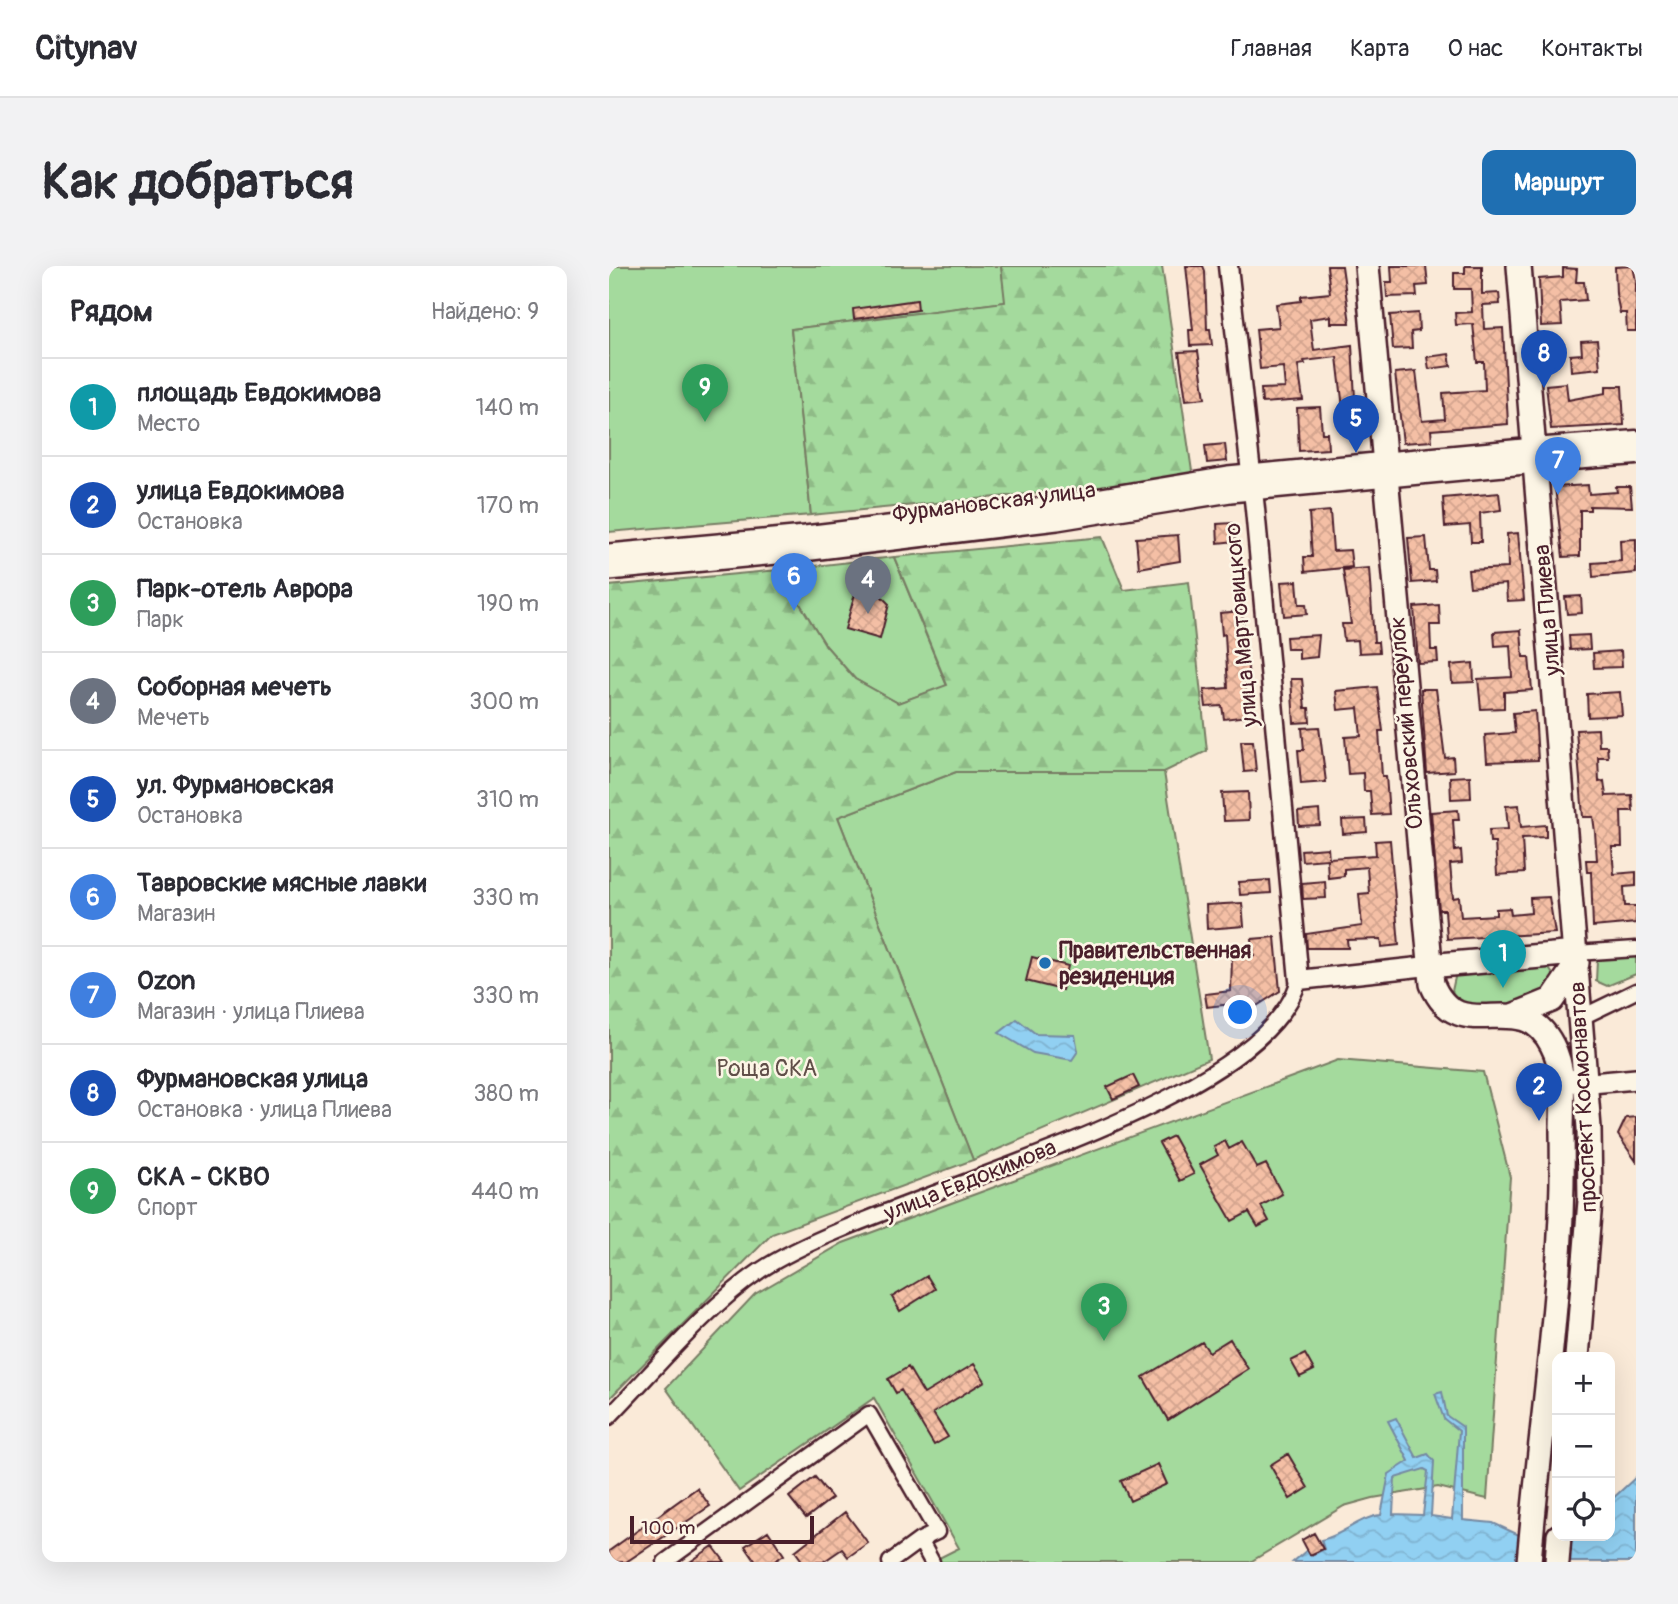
<!DOCTYPE html>
<html lang="ru">
<head>
<meta charset="utf-8">
<style>
	body { margin:0; font-family:Pangolin,sans-serif; background:#f2f2f3; color:#2b2b33 }
	.controls { position:absolute; right:21px; bottom:21px; display:grid; overflow:hidden; border-radius:14px; box-shadow:0 7px 28px #0002 }
	.controls button { width:63px; height:63px; display:grid; place-items:center; padding:0; border:0; border-bottom:2px solid #e1e1e2; background:#fff; color:#2b2b33; font:35px sans-serif }
	.scale { position:absolute; left:21px; bottom:18px; width:184px; box-sizing:border-box; padding-left:7px; border:4px solid #4a1f2b; border-top:0; font-size:19px; line-height:24px; white-space:nowrap; color:#4a1f2b; -webkit-text-stroke:5px #fcf5e5; paint-order:stroke }
	.you { position:absolute; left:632px; top:747px; width:24px; height:24px; margin:-18px; border:5px solid #fff; border-radius:50%; background:#1a73e8; box-shadow:0 0 0 10px #1a73e833 }
	.badge { display:grid; place-items:center; width:46px; height:46px; border-radius:50%; background:#1f6fb2; color:#fff; font-size:23px; font-weight:700 }
	.pin { position:absolute; translate:-50% -58px; filter:drop-shadow(0 2px 4px #0008) }
	.pin::after { content:''; position:absolute; top:37px; width:24px; height:21px; background:inherit; clip-path:polygon(0 0,100% 0,50% 100%) }
	.list { margin:0; padding:0; list-style:none }
	h2 { display:flex; justify-content:space-between; align-items:center; height:91px; margin:0; padding:0 28px; font-size:30px }
	h2 small { font-size:23px; font-weight:400; color:#7c7c81 }
	.list li { display:grid; grid-template-columns:46px 1fr auto; gap:21px; align-items:center; box-sizing:border-box; height:98px; padding:0 28px; border-top:2px solid #e1e1e2 }
	.list b { display:block; font-size:26px; white-space:nowrap }
	.list p { margin:0; font-size:23px; white-space:nowrap; color:#7c7c81 }
	.list em { font-size:23px; font-style:normal; color:#7c7c81 }
	.icon { flex:none; width:38px; height:38px; fill:none; stroke:currentColor; stroke-width:2; stroke-linecap:round; stroke-linejoin:round }
	.map { position:relative; flex:none; width:1027px; height:1296px; overflow:hidden; border-radius:14px }
	header { display:flex; align-items:center; gap:42px; box-sizing:border-box; height:98px; padding:0 35px; background:#fff; border-bottom:2px solid #e1e1e2 }
	header strong { font-size:33px }
	nav { display:flex; gap:38px; margin-inline-start:auto; font-size:24px }
	.intro { display:flex; align-items:center; justify-content:space-between; box-sizing:border-box; height:168px; padding:0 42px }
	h1 { margin:0; font-size:49px }
	.button { padding:18px 32px; border-radius:14px; background:#1f6fb2; color:#fff; font-size:24px; font-weight:700 }
	main { display:flex; gap:42px; padding:0 42px }
	aside { flex:1; background:#fff; border-radius:14px; box-shadow:0 7px 28px #0002 }
	.map>svg:first-child { display:block }
	.green { fill:#a4da9d; stroke:#777c64; stroke-width:2 }
	.forest { fill:url(#forest-firs); stroke:#777c64; stroke-width:2 }
	.water { fill:url(#water-waves); stroke:#7589a2; stroke-width:2; fill-rule:evenodd }
	.building { fill:url(#building-cross-hatch); stroke:#4a1f2b; stroke-width:2 }
	.lines { fill:none; stroke-linecap:round; stroke-linejoin:round }
	.minor-casing { stroke:#4a1f2b; stroke-width:19 }
	.tertiary-casing { stroke:#4a1f2b; stroke-width:23 }
	.secondary-casing { stroke:#4a1f2b; stroke-width:24 }
	.primary-casing { stroke:#4a1f2b; stroke-width:28 }
	.minor { stroke:#fcf5e5; stroke-width:14 }
	.tertiary { stroke:#fcf5e5; stroke-width:18 }
	.secondary { stroke:#fcf5e5; stroke-width:19 }
	.primary { stroke:#fcf5e5; stroke-width:23 }
	.poi-dot { fill:#1f6fb2; stroke:#fcf5e5; stroke-width:2.5 }
	.labels { text-anchor:middle; dominant-baseline:central; stroke-width:5; stroke-linejoin:round; paint-order:stroke }
	.street-label { font-size:23px; fill:#4a1f2b; stroke:#fcf5e5 }
	.poi-label { font-size:23px; font-weight:bold; fill:#4a1f2b; stroke:#fcf5e5; text-anchor:start }
	.park-label { font-size:23px; fill:#604e48; stroke:#fcf5e5 }
</style>
</head>
<body>
<header>
<strong>Citynav</strong>
<nav><a>Главная</a><a>Карта</a><a>О нас</a><a>Контакты</a></nav>
</header>
<div class="intro"><h1>Как добраться</h1><a class="button">Маршрут</a></div>
<main>
<aside>
<h2>Рядом<small>Найдено: 9</small></h2>
<ul class="list">
<li><span class="badge" style="background:#0f9aa8">1</span><div><b>площадь Евдокимова</b><p>Место</p></div><em>140 m</em></li>
<li><span class="badge" style="background:#1a4fb4">2</span><div><b>улица Евдокимова</b><p>Остановка</p></div><em>170 m</em></li>
<li><span class="badge" style="background:#2e9e5b">3</span><div><b>Парк-отель Аврора</b><p>Парк</p></div><em>190 m</em></li>
<li><span class="badge" style="background:#6b7280">4</span><div><b>Соборная мечеть</b><p>Мечеть</p></div><em>300 m</em></li>
<li><span class="badge" style="background:#1a4fb4">5</span><div><b>ул. Фурмановская</b><p>Остановка</p></div><em>310 m</em></li>
<li><span class="badge" style="background:#3f7fe0">6</span><div><b>Тавровские мясные лавки</b><p>Магазин</p></div><em>330 m</em></li>
<li><span class="badge" style="background:#3f7fe0">7</span><div><b>Ozon</b><p>Магазин · улица Плиева</p></div><em>330 m</em></li>
<li><span class="badge" style="background:#1a4fb4">8</span><div><b>Фурмановская улица</b><p>Остановка · улица Плиева</p></div><em>380 m</em></li>
<li><span class="badge" style="background:#2e9e5b">9</span><div><b>СКА - СКВО</b><p>Спорт</p></div><em>440 m</em></li>
</ul>
</aside>
<div class="map">
<svg width="1027" height="1296" viewBox="0 0 1027 1296">
	<defs>
		<pattern id="forest-firs" width="22" height="20" patternUnits="userSpaceOnUse" patternTransform="scale(1.75)"><rect width="22" height="20" fill="#a4da9d"/><path d="M5 1l3.5 6h-7zM16 11l3.5 6h-7z" fill="#8fbb87"/></pattern>
		<pattern id="water-waves" width="16" height="10" patternUnits="userSpaceOnUse" patternTransform="scale(1.75)"><rect width="16" height="10" fill="#91d0f2"/><path d="M0 5q4-4 8 0t8 0" fill="none" stroke="#7fb2d0"/></pattern>
		<pattern id="building-cross-hatch" width="8" height="8" patternUnits="userSpaceOnUse" patternTransform="scale(1.75)"><rect width="8" height="8" fill="#f4bfa5"/><path d="M0 0l8 8M0 8l8-8" fill="none" stroke="#d3a48e"/></pattern>
	</defs>
	<rect width="100%" height="100%" fill="#faead8"/>
	<filter id="ink" filterUnits="userSpaceOnUse"><feTurbulence type="fractalNoise" baseFrequency=".0143" numOctaves="2"/><feDisplacementMap in="SourceGraphic" scale="14" xChannelSelector="R" yChannelSelector="G"/><feConvolveMatrix kernelMatrix="1 2 1 2 8 2 1 2 1" color-interpolation-filters="sRGB"/></filter>
	<g filter="url(#ink)">
		<path class="green" d="M0,0H392L397,36L182,63L202,249L0,266Z
			M285,291L338,420L289,437L246,413L217,380L170,304Z
			M347,506H555L600,793L364,894L229,551Z
			M1027,688V708L998,720L987,715L988,694Z
			M937,698L947,713L924,737C901,738 855,751 843,725L847,707Z
			M729,794L874,806L901,911L878,1233L829,1221L764,1232L735,1240L641,1296H329L328,1293L350,1282L265,1132L130,1225L57,1122L146,1028L234,977Z"/>
		<path class="forest" d="M392,0H553L584,212L202,249L182,63L396,36Z
			M493,271L515,324L580,316L598,485L555,506H347L229,551L364,894L163,968L0,1133V320L170,304L217,380L246,413L289,437L338,419L285,291Z"/>
		<path class="water" d="M408,753L427,768L466,769L469,785L463,794L424,787L390,767Z
			M833,1126L838,1150L854,1161V1254L884,1257L934,1280L967,1270H1001V1235L1027,1211V1296H684L698,1284L702,1290L715,1283L712,1274C733,1270 750,1251 772,1249L780,1208L800,1195L779,1155L787,1152L808,1192L819,1188L825,1195L822,1250L843,1253L850,1165L835,1153L826,1128ZM815,1203L819,1205L814,1249L784,1248L786,1212Z"/>
		<path class="building" d="M577,0H594L596,5L598,63H601L603,79L581,80L580,64H584Z
			M718,0H733L741,57H722V50L701,53L704,77L705,84L743,79L747,150L735,151L728,91L695,95L696,98L689,99L694,134L653,137L652,123L676,122L674,101L651,103L647,63L670,61L667,38L692,35V30L721,27Z
			M782,0H817L819,19L807,20L808,30L778,31L777,16H783Z
			M856,0H873V28L890,27L891,38L874,39L875,63L894,62L899,158L822,164L823,175L794,177L786,107L807,105L813,155L836,153L834,127L876,124L875,96H868L864,58L847,59L846,47L863,46L862,23H845V7H856Z
			M1024,0L1027,15V65H1018L1017,47H1011L1007,28L1006,1Z
			M954,2L968,3L967,16H975L977,34L951,36L953,59L932,60L930,13L954,11Z
			M308,34L309,44L245,53L244,43Z
			M809,47L810,65L802,66L803,82L784,83L781,49Z
			M988,74L991,102L962,105L961,89L973,88L972,75Z
			M589,85L596,132L577,134L570,86Z
			M840,88L842,100L820,103L818,91Z
			M957,117L959,134L997,127V120H1013L1015,159L942,163L937,119Z
			M711,141L713,167H718L719,183L690,185L688,142Z
			M616,178L618,195L598,197L596,180Z
			M979,219L980,228L1008,226L1007,221H1021L1023,241L981,240V244H971V290L954,291L946,221Z
			M890,227L892,244L871,247L872,276H862L861,259L836,261L834,232Z
			M721,245L724,285L741,284L743,301L696,306L695,291H703L700,247Z
			M624,257L626,275L609,277L608,258Z
			M909,267L915,334L898,335L897,318L861,321L859,304L899,302L898,268Z
			M569,269L571,295L530,302L527,272Z
			M817,271L820,304H826L827,315L803,317L799,272Z
			M1027,273V307L984,311L983,297L1012,295L1011,274Z
			M760,302L765,376H769L770,386L750,387L749,374L735,375L733,358H742L734,304Z
			M688,315L690,338H697L698,348L675,350L672,316Z
			M258,320L274,324L272,330L280,338L271,373L236,363L246,328L250,330L252,324L257,326Z
			M972,330L973,347L958,348L956,331Z
			M830,339L831,359H821L822,384H828L829,396L809,397L805,341Z
			M633,345L640,413H636L639,450L615,453L613,440L597,441L595,424L619,422L616,368L613,369L611,347Z
			M912,364L914,391H920L923,424L895,426V442L872,443L869,413L903,411L901,379L886,380L885,366Z
			M710,369L708,391L690,393V383H678L677,371Z
			M980,369L981,383L961,384L960,370Z
			M1012,385L1013,401L985,402L984,387Z
			M864,397L865,416L843,417L842,399Z
			M682,413H693L696,442H700L701,456L685,457Z
			M768,421L774,465H770L773,510H777L780,548L763,549L761,525H755L754,507L739,508L736,471L752,470L749,442L729,444L727,425Z
			M812,423H827L836,492L844,491L845,505L818,507Z
			M1011,426L1013,449L979,451L978,428Z
			M926,445L929,494L878,496L876,469L906,467L904,447Z
			M710,461L717,516L692,518L689,484H695L693,462Z
			M989,463L990,480H998L999,491H989L990,516L995,515L997,530L1023,529L1024,545H1012L1013,581H1003L1005,608L1027,606V620L1015,621L1016,640H1027V657L984,661L982,606H978L977,594H988L986,566L984,551H974L967,464Z
			M632,475H644L647,505L635,506Z
			M861,510L862,532L842,533L841,511Z
			M639,526L640,554L615,555L613,527Z
			M910,539L912,561L937,559V571L913,572L915,607L888,609L886,576H881L880,564L899,563L897,540Z
			M710,544L711,559L690,560L689,546Z
			M849,544L850,554H844L846,585L852,584L853,597L841,598L844,632L850,631L852,651L887,649V643L901,642L902,649L922,647L921,632L940,631L946,667L838,673L836,644H830L822,546Z
			M757,553L758,566L734,568L733,554Z
			M781,574L790,679L773,681L772,673L738,674L739,682H698L697,668L753,660L750,628L760,627L758,601L735,603V610L719,612L718,593L693,595L692,584L719,582L720,592L767,589L766,575Z
			M661,614L662,627L631,629L630,616Z
			M716,615L717,632L694,633L693,617Z
			M633,637L635,660L598,663L597,639Z
			M666,671L671,725L632,750H623V738L598,741L596,728L622,725L623,692L645,690L643,673Z
			M423,691L459,700L453,724L417,715Z
			M524,809L530,821L504,833L498,821Z
			M1027,851V895L1009,869L1017,852Z
			M564,870L585,908L571,915L550,877Z
			M616,875L620,883L633,876L648,902L657,898L673,928L652,940L660,955L649,961L640,946L623,955L591,899L609,889L605,881Z
			M318,1010L326,1023L291,1045L283,1031Z
			M621,1073L639,1103L559,1154L534,1111L593,1076L600,1086Z
			M696,1088L705,1104L691,1111L682,1095Z
			M365,1098L376,1115L324,1147L339,1171L325,1179L292,1124L287,1127L279,1113L299,1101L315,1128Z
			M679,1188L699,1222L681,1233L661,1199Z
			M549,1198L558,1218L521,1235L512,1215Z
			M206,1211L223,1232L197,1252L180,1231Z
			M88,1222L101,1240L17,1296H0V1285Z
			M236,1246L259,1277L239,1291L233,1283L214,1296H194L186,1285Z
			M159,1265L175,1289L164,1296H147L136,1280Z
			M705,1267L714,1283L701,1289L693,1274Z
			M104,1280L116,1296H81Z"/>
		<g class="lines">
			<defs>
				<path id="minor" d="M967,687L1027,683
					M971,752L1027,725
					M0,1151C48,1102 95,1043 152,1004C267,927 653,847 690,714
					M56,1296L260,1148L328,1266L311,1274L323,1296
					M281,1296L311,1274"/>
				<path id="tertiary" d="M619,0L646,243L690,714L819,700
					M925,182L1027,174
					M926,197L1027,189"/>
				<path id="secondary" d="M0,288L196,270L444,240L619,211L925,182
					M0,304L178,287L448,254L621,226L926,197
					M952,805L954,810L971,818L1027,813"/>
				<path id="primary" d="M758,0L823,718C851,785 911,717 943,779C957,805 953,838 953,867C956,1011 932,1153 920,1296
					M910,0L980,862L981,935L968,1091
					M819,700L967,687
					M906,749L943,734L968,697
					M948,1296L950,1270"/>
			</defs>
			<use href="#minor" class="minor-casing"/>
			<use href="#tertiary" class="tertiary-casing"/>
			<use href="#secondary" class="secondary-casing"/>
			<use href="#primary" class="primary-casing"/>
			<use href="#minor" class="minor"/>
			<use href="#tertiary" class="tertiary"/>
			<use href="#secondary" class="secondary"/>
			<use href="#primary" class="primary"/>
		</g>
	</g>
	<circle class="poi-dot" cx="436" cy="697" r="7"/>
	<g class="labels">
		<g class="street-label">
			<text transform="translate(385 236) rotate(-7)">Фурмановская улица</text>
			<text transform="translate(938 344) rotate(-95)">улица Плиева</text>
			<text transform="translate(632 359) rotate(-95)">улица Мартовицкого</text>
			<text transform="translate(797 457) rotate(-95)">Ольховский переулок</text>
			<text transform="translate(974 831) rotate(-93)">проспект Космонавтов</text>
			<text transform="translate(361 914) rotate(-22)">улица Евдокимова</text>
		</g>
		<g class="poi-label">
			<text x="450" y="684">Правительственная<tspan x="450" dy="26">резиденция</tspan></text>
		</g>
		<g class="park-label">
			<text x="158" y="802">Роща СКА</text>
		</g>
	</g>
</svg>
<div class="controls">
<button>+</button>
<button>−</button>
<button><svg class="icon" aria-label="locate" viewBox="0 0 24 24"><circle cx="12" cy="12" r="6"/><path d="M12 2v4M12 18v4M2 12h4M18 12h4"/></svg></button>
</div>
<div class="scale">100 m</div>
<div class="you"></div>
<div class="pin badge" style="left:894px;top:722px;background:#0f9aa8">1</div>
<div class="pin badge" style="left:930px;top:855px;background:#1a4fb4">2</div>
<div class="pin badge" style="left:495px;top:1075px;background:#2e9e5b">3</div>
<div class="pin badge" style="left:259px;top:348px;background:#6b7280">4</div>
<div class="pin badge" style="left:747px;top:187px;background:#1a4fb4">5</div>
<div class="pin badge" style="left:185px;top:345px;background:#3f7fe0">6</div>
<div class="pin badge" style="left:949px;top:229px;background:#3f7fe0">7</div>
<div class="pin badge" style="left:935px;top:122px;background:#1a4fb4">8</div>
<div class="pin badge" style="left:96px;top:156px;background:#2e9e5b">9</div>
</div>
</main>
</body>
</html>
